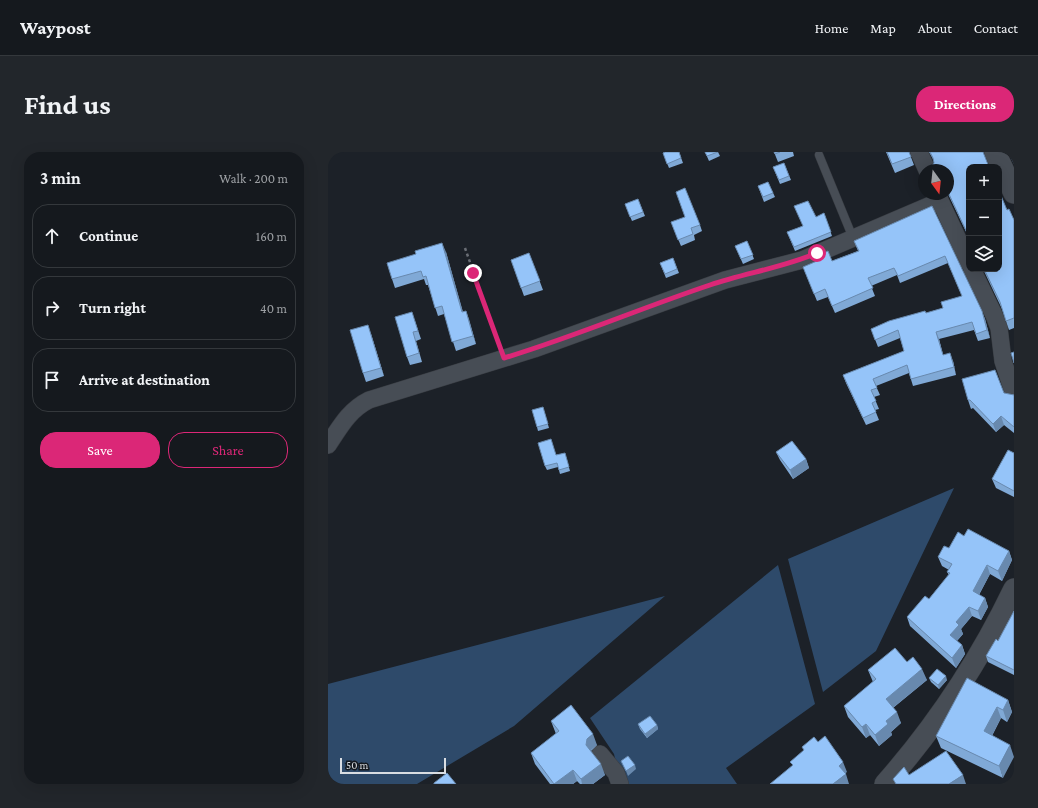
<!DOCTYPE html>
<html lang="en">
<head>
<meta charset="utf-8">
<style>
	body { margin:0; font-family:"Crimson Pro",serif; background:#22262b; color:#f1f3f6 }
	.controls { position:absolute; right:12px; top:12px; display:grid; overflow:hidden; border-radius:8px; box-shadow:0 4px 16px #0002 }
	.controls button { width:36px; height:36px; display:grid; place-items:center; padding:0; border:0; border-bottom:1px solid #34383c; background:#15191e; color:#f1f3f6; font:20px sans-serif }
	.compass { position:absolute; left:590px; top:12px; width:36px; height:36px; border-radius:50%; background:#15191e; box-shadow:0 4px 16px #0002; rotate:165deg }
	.scale { position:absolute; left:12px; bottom:10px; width:106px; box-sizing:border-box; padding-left:4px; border:2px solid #d9dde2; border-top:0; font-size:11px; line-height:14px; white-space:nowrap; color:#d9dde2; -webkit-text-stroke:3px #13181e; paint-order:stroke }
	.stop { position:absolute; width:12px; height:12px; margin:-9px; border:3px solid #db2777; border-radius:50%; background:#fff }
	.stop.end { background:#db2777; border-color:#fff; box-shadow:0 1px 4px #0008 }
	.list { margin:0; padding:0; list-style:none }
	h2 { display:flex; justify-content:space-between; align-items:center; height:52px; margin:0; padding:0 16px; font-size:17px }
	h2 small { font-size:13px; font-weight:400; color:#9da0a4 }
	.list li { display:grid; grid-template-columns:26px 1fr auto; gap:12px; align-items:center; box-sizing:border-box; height:64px; margin:0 8px 8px; padding:0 8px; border:1px solid #34383c; border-radius:16px }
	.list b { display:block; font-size:15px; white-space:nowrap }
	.list em { font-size:13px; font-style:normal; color:#9da0a4 }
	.actions { display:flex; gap:8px; padding:12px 16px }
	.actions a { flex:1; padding:9px 0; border:1px solid #db2777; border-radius:16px; text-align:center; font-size:14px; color:#db2777 }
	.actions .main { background:#db2777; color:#fff }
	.icon { flex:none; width:22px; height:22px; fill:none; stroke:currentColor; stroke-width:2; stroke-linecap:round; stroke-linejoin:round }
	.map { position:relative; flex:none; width:686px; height:632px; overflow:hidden; border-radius:16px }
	header { display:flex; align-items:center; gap:24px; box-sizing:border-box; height:56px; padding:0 20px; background:#15191e; border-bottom:1px solid #34383c }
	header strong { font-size:19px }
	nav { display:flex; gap:22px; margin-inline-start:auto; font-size:14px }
	.intro { display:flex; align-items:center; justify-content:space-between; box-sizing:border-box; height:96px; padding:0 24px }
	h1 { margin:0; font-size:28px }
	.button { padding:10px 18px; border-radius:16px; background:#db2777; color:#fff; font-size:14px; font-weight:700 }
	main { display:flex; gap:24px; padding:0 24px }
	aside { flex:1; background:#15191e; border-radius:16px; box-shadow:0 4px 16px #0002 }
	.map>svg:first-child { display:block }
	.green { fill:#2e4a6a }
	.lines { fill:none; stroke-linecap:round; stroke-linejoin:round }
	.service-casing { stroke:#393d43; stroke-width:9 }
	.minor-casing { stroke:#393d43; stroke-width:18 }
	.tertiary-casing { stroke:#393d43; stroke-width:22 }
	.path { stroke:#6a6e75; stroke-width:2.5; stroke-dasharray:3 3; stroke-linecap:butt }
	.service { stroke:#474d55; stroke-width:8 }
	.minor { stroke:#474d55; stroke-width:17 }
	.tertiary { stroke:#474d55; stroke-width:21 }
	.wall { fill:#80a9d6 }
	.shaded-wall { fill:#6889ae }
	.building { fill:#95c4f9; stroke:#6889ae }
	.route { stroke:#db2777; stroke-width:5 }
</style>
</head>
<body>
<header>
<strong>Waypost</strong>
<nav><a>Home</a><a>Map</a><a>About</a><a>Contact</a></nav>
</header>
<div class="intro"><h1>Find us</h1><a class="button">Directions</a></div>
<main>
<aside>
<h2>3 min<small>Walk · 200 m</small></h2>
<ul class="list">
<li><svg class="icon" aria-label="ahead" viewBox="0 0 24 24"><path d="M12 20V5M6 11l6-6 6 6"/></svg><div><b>Continue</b></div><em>160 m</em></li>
<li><svg class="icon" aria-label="right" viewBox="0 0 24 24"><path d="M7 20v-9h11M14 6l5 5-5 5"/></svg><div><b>Turn right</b></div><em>40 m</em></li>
<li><svg class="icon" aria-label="arrive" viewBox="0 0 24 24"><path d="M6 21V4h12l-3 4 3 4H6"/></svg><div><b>Arrive at destination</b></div></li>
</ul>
<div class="actions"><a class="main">Save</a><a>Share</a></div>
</aside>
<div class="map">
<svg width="686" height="632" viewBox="0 0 686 632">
	<rect width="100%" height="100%" fill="#1c2128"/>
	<path class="green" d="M626,336L548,499L495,540L460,407Z
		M450,413L487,552L398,616L409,632H293L286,602L262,566Z
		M337,444L186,574L89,632H0V532Z"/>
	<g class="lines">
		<defs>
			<path id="service" d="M491,3L525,86"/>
			<path id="minor" d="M591,0L599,18
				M609,42L641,111
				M644,117L666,163L671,176L675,209L686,242
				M0,293C12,275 21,258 41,248L206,197L397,128L474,108L612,49
				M272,602L288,621L292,632"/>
			<path id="tertiary" d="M667,0L686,41
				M557,632C609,573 652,508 686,437"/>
		</defs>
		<use href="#service" class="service-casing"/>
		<use href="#minor" class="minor-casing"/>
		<use href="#tertiary" class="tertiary-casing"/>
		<path class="path" d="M137,96L171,193"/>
		<use href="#service" class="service"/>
		<use href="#minor" class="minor"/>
		<use href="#tertiary" class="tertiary"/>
	</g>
	<path class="wall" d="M351,0L355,11L341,16L335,1Z
		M377,0H390L392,4L381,9Z
		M446,0H465L466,4L450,10Z
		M558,0H581L586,13L567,21Z
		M601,0H655L641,15V86L620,42V18L606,11V9Z
		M680,0H686V12Z
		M456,11L463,28L452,32L445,15Z
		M440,30L447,45L436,50L430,34Z
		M310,47L317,64L304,69L297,52Z
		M604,54L657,167L662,186L650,189L646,178L611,187L615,203L625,209L628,223L585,234L581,221L548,234L552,243L546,245L551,257L547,258L551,268L538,273L518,231L515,223L576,199L572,186L550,195L543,177L615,156L634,144L620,111L572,131L569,123L543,134L547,144L507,161L500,145L489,149L475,115L504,109L530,99L526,89Z
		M679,58L686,68V176L681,178L674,157L655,117H671Z
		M496,61L504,84L467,99L459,80L475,74Z
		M343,70L372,73L374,79L366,83L367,88L353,94Z
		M419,89L426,107L415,112L407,94Z
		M118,100L135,160L138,159L148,192L128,199L116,162L110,164L100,133H98L96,127L67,136L64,127Z
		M201,101L215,138L196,144L183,108Z
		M345,106L351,121L338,126L332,111Z
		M87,169L93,187L88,189L94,210L82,213L79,205Z
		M43,182L56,224L38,230L35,221Z
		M676,241L686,243V281L676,273L668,280L645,256L643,257L640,248Z
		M215,255L221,276L210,279L209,275Z
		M448,300L478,307L481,316L465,327L452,308Z
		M237,301L242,319L232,322L230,315L219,318L217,314L228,303Z
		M686,301V345L668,336L664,327Z
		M636,384L681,399L684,408L674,429L662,422L651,443L657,446L660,455L653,468L644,464L633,477L635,482L629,489L634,493L637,502L628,516L582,474L579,465L601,447L621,423L619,420L621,418L614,414L610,405Z
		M686,459V523L660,510L658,504L670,489Z
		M579,510L599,528L565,556L573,571L563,580L564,583L551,594L542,583L538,586L520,565L516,554L545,530L540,518Z
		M601,526L619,528L611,537L603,530Z
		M680,548L684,560L679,570L673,566L664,584L675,626L613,596L608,584Z
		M223,569L269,593L263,599L277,623L265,632H252L249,629L245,632H222L207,612L203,601L228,582Z
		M310,572L329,573L330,577L319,586L312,577Z"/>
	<path class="shaded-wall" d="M114,91L118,100L137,168L134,160Z
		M138,159L141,167L148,192L145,184Z
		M654,159L657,167L662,186L659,178Z
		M40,173L43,182L56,224L53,216Z
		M608,180L611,187L617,211L615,203Z
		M622,201L625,209L628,223L626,215Z
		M673,264L676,273L668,280L665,272Z
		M478,307L481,316L465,327L462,318Z
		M681,399L684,408L674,429L670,419Z
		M659,413L662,422L648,448L645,439Z
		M657,446L660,455L653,468L650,459Z
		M641,455L644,464L633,477L635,482L626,492L622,483L628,470Z
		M634,493L637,502L628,516L624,506Z
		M594,517L599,528L562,558L558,547Z
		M618,524L619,528L611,537L610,533Z
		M680,548L684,560L679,570L675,558Z
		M669,555L673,566L660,591L656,579Z
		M569,560L573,571L563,580L564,583L551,594L547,583L558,569Z
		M538,572L542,583L538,586L534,575Z
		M329,573L330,577L319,586L317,582Z
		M265,582L269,593L263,598L262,604L258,593L259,587Z
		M682,593L686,605L675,626L671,614Z
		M515,610L519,620L514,624L511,614Z
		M273,612L277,623L265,632H254L253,627Z
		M307,613L308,617L300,624L298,619Z
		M245,618L249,629L245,632H226Z
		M518,622L521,632H505Z
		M635,623L638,632H621Z"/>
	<path class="building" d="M337,0H351L353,6L339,12L335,1Z
		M377,0H390L379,4Z
		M446,0H452L447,2Z
		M559,0H581L583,5L564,12Z
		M602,0H655L661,15H641V85L620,40V18H601L606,11L605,6Z
		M681,0H686V10Z
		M456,11L461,24L451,28L445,15Z
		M440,30L445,41L435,45L430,34Z
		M357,36L372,73L363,76L365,82L350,88L343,70L357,65L348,40Z
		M671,39L679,58L681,57L686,68V166L678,169L672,150L656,117H671Z
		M310,47L315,60L302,65L297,52Z
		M480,49L488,65L496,61L503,80L466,95L459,80L475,74L466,54Z
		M604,54L654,159L659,178L648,182L644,170L608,180L615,203L622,201L626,215L583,227L579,213L545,227L549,236L543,238L548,249L544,251L548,260L535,266L515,223L576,199L570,178L547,188L543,177L561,169L597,159L598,161L615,156L613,150L634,144L617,104L570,124L566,116L540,126L545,136L504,154L497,137L486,142L475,115L489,109L487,105L500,99L504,109L531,99L526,89Z
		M419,89L425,103L413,107L407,94Z
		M114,91L134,160L138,159L145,184L124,190L114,154L107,156L98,124L95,125L93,119L64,127L59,111L88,102L87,99Z
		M201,101L212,129L193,136L183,108Z
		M345,106L349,117L337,122L332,111Z
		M84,160L90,179L85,180L91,201L79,205L67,165Z
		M40,173L53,216L35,221L22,178Z
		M686,200V211L683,201Z
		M667,218L676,241L686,243V275L673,264L665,272L642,248H640L634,227Z
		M215,255L220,272L209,275L204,258Z
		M223,287L228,303L237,301L241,315L231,318L229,311L217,314L210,291Z
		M464,289L478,307L462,318L448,300Z
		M680,298L686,301V339L664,327Z
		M640,377L681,399L670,419L659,413L645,439L657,446L650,459L641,455L628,470L631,473L622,483L634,493L624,506L579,465L597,444L601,447L622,421L619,420L624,412L610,405L616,394L621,396L630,380L636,384Z
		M686,459V518L658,504L668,487L670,489Z
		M567,496L579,510L585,505L594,517L558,547L569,560L558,569L560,572L547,583L538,572L534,575L516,554L548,527L540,518Z
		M609,517L618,524L610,533L601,526Z
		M639,526L680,548L675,558L669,555L656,579L682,593L671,614L608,584Z
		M243,553L265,582L259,587L258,593L273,612L253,627L245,618L226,632L203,601L231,579L223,569Z
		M322,564L329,573L317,582L310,572Z
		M497,584L515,610L511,614L518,622L505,632H442L465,613L462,610L476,598L474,595L486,585L490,590Z
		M618,599L635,623L621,632H568L565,627L576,615L581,623Z
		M300,604L307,613L298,619L293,609Z
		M119,621L128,632H106V631Z"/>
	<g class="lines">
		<path class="route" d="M145,121L176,206C246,185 313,156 382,133C417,121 454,116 489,101"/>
	</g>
</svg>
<div class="controls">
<button>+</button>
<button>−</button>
<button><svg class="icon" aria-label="layers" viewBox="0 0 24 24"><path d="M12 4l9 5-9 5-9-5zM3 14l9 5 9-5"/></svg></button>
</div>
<svg class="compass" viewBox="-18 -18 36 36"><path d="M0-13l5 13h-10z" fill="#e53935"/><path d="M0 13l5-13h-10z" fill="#9da0a4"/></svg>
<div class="scale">50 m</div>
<div class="stop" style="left:489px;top:101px"></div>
<div class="stop end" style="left:145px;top:121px"></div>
</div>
</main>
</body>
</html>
